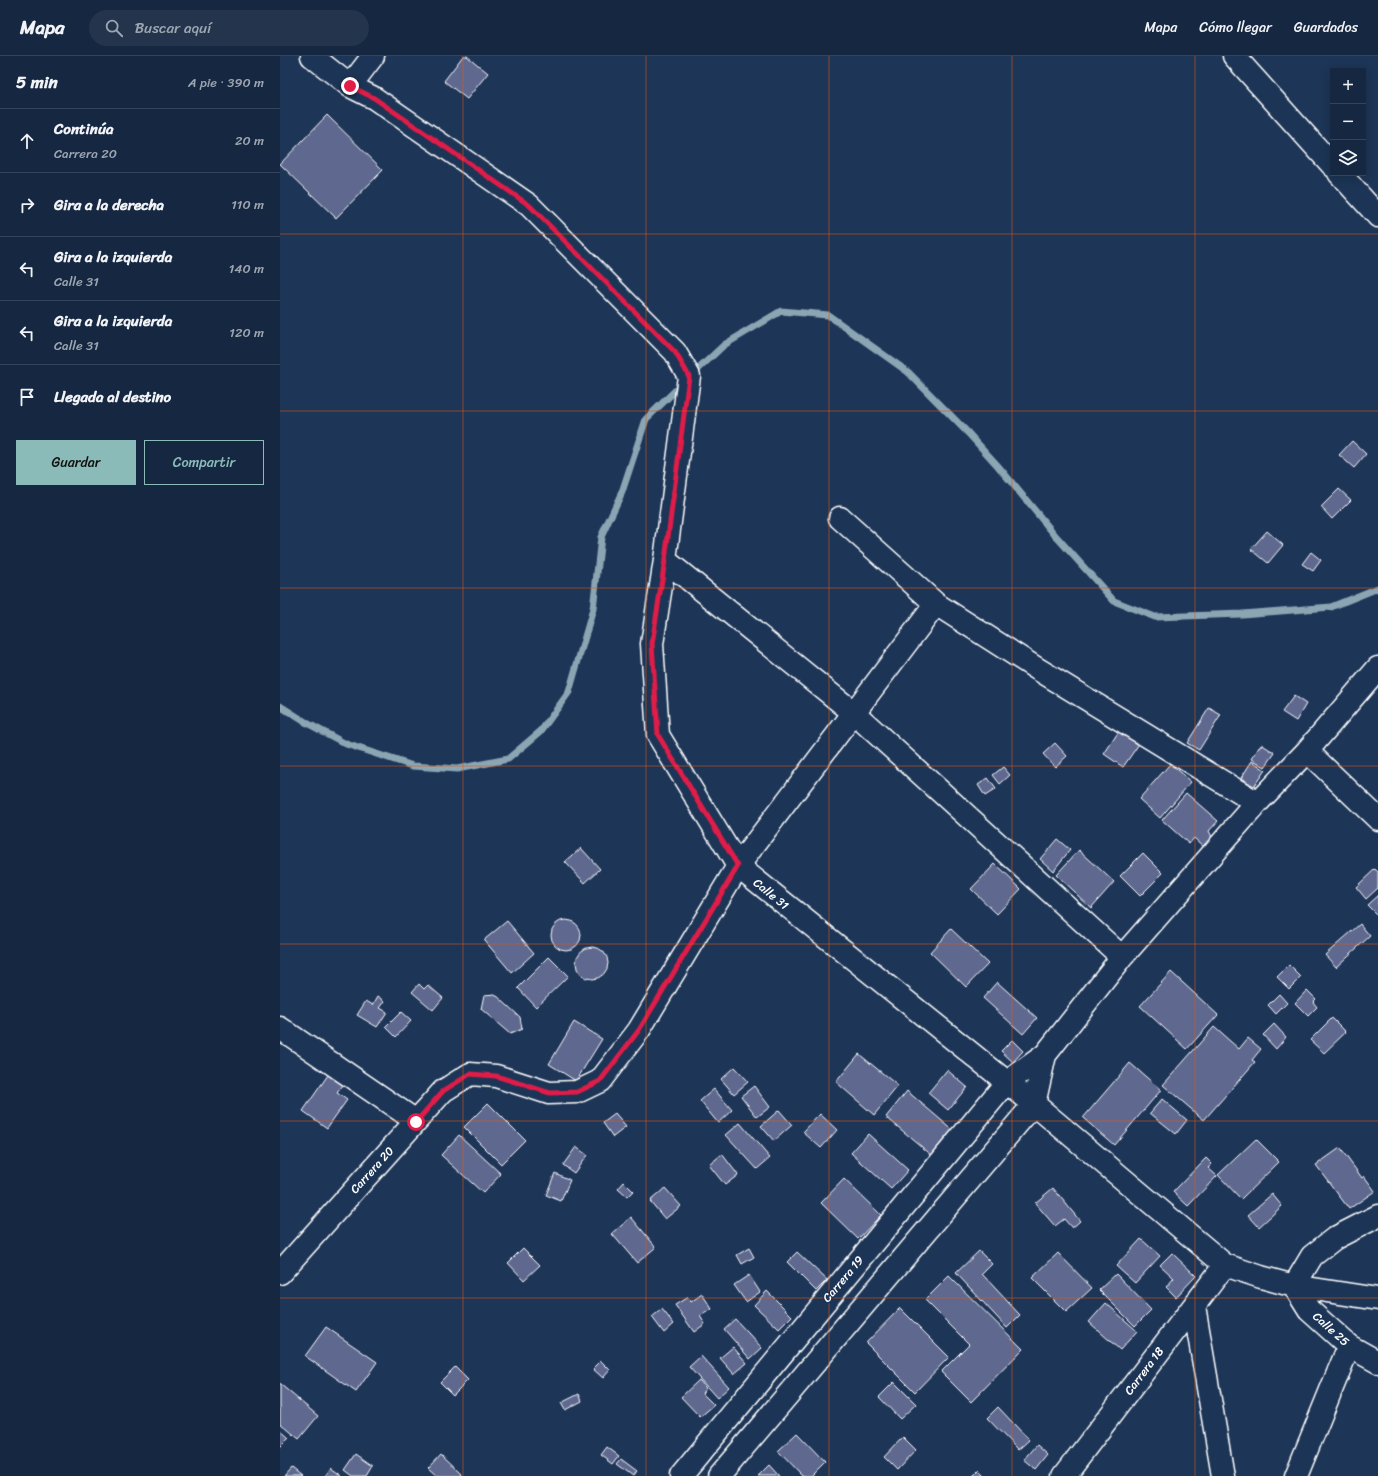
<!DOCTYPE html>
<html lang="es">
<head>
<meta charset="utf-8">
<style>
	body { margin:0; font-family:Sriracha,sans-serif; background:#23344c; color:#f1f3f6 }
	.controls { position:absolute; right:12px; top:12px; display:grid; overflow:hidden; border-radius:0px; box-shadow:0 2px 10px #0003 }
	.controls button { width:36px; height:36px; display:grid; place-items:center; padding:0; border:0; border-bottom:1px solid #35445a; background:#162841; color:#f1f3f6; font:20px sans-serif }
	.stop { position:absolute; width:12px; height:12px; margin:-9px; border:3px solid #e11d48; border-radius:50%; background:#fff }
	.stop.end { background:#e11d48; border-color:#fff; box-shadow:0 1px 4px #0008 }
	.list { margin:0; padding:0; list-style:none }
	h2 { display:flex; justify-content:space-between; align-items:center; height:52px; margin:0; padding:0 16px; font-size:17px }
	h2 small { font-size:13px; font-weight:400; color:#9ea6b1 }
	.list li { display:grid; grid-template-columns:26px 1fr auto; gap:12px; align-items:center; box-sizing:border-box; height:64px; padding:0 16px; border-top:1px solid #35445a }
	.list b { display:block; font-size:15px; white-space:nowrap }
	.list p { margin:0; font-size:13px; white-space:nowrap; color:#9ea6b1 }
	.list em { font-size:13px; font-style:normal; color:#9ea6b1 }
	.actions { display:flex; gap:8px; padding:12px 16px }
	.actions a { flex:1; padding:9px 0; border:1px solid #8bbbb9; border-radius:0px; text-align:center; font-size:14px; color:#8bbbb9 }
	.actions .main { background:#8bbbb9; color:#111 }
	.icon { flex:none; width:22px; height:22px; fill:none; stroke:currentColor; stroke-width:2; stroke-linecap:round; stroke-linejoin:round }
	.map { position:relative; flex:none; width:1098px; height:1420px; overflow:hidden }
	header { display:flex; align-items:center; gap:24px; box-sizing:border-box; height:56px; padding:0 20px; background:#162841; border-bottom:1px solid #35445a }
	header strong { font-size:19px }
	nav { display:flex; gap:22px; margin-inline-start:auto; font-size:14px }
	.search { width:280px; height:36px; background:#23344c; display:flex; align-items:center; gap:10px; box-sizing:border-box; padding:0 14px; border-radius:22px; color:#9ea6b1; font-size:15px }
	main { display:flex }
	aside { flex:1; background:#162841 }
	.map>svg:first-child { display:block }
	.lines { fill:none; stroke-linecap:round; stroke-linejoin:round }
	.stream { stroke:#8ba5b3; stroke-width:7 }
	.building { fill:#5e688f; stroke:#fff }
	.minor-casing { stroke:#fff; stroke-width:25 }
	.minor { stroke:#1d3557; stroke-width:22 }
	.route { stroke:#e11d48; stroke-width:5 }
	.grid { fill:none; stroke:#e8590c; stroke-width:1; stroke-opacity:0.55 }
	.labels { text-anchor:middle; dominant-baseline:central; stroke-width:3; stroke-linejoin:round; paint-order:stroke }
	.street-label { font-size:12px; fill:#fff; stroke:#1d3557 }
</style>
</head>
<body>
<header>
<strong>Mapa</strong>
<div class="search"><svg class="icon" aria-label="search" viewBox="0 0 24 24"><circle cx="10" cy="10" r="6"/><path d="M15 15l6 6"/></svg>Buscar aquí</div>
<nav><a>Mapa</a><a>Cómo llegar</a><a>Guardados</a></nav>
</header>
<main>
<aside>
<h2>5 min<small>A pie · 390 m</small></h2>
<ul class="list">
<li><svg class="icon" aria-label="ahead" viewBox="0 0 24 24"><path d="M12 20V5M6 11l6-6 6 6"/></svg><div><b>Continúa</b><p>Carrera 20</p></div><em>20 m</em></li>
<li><svg class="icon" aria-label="right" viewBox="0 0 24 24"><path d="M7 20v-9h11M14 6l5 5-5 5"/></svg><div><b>Gira a la derecha</b></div><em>110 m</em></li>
<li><svg class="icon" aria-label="left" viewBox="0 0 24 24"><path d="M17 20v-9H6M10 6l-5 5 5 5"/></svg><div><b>Gira a la izquierda</b><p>Calle 31</p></div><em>140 m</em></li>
<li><svg class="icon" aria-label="left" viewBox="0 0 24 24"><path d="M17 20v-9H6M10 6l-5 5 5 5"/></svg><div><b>Gira a la izquierda</b><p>Calle 31</p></div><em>120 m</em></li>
<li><svg class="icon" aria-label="arrive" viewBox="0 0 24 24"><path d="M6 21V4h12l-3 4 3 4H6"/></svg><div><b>Llegada al destino</b></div></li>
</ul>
<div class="actions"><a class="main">Guardar</a><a>Compartir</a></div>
</aside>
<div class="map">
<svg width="1098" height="1420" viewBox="0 0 1098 1420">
	<rect width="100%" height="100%" fill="#1d3557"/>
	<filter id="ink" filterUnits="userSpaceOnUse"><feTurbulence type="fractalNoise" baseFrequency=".025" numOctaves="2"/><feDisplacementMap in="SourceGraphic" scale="8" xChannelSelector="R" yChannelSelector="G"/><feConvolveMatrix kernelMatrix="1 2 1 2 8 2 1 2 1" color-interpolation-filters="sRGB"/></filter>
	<g filter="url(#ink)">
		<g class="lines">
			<path class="stream" d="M411,320L444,289L501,255L548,259L628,316L689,378L718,410L775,479L834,545L875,561L962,558L1051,551L1098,532
				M0,650L27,667L66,688L133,710L177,713L228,703L261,675L289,636L313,553L321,481L342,436L366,363L402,328"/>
		</g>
		<path class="building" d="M183,0H187L208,17L187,43L164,25Z
			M47,59L103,114L56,162L0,108Z
			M1072,385L1086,398L1074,412L1059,399Z
			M1059,433L1071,444L1052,463L1041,451Z
			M987,475L1003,489L988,507L971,493Z
			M1031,496L1041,504L1033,515L1022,508Z
			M1014,640L1026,648L1016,665L1002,656Z
			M929,652L941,659L919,694L907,687Z
			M841,672L861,685L843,711L824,698Z
			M775,687L787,700L775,711L763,698Z
			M981,688L995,697L985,711L972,703Z
			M972,705L985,714L974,730L961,722Z
			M890,708L911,726L880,762L859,743Z
			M723,711L730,719L720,728L713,719Z
			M708,722L716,733L705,740L698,729Z
			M906,737L938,765L929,775L933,783L925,792L914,782L909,788L882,764Z
			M777,783L790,794L773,815L760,803Z
			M301,792L320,813L305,827L285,806Z
			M799,794L834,826L811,852L776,819Z
			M863,797L883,817L860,840L840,820Z
			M715,808L741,833L717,858L691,833Z
			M1095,813L1098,816V832L1086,843L1076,831Z
			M1098,839V860L1087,849Z
			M271 879a15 15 0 1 1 30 0a15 15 0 1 1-30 0Z
			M227,865L254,897L232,917L204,884Z
			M1080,868L1090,880L1056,911L1045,899Z
			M671,873L708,908L686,931L650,896Z
			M296 907a16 16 0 1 1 32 0a16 16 0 1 1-32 0Z
			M269,901L288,920L256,951L238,932Z
			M1009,909L1021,921L1009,933L997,921Z
			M891,916L938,959L907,993L860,950Z
			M717,926L757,962L743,978L703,942Z
			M139,928L144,933L148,929L163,942L153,954L132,936Z
			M1027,934L1036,943L1033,946L1037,951L1028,960L1015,947Z
			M215,938L240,961L242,973L230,978L201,953L204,939Z
			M999,938L1007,947L996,958L988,949Z
			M98,940L105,945L100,952L107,956L97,971L77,959L86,945L93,949Z
			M121,956L131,965L116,981L106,971Z
			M1052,962L1066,976L1044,997L1030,984Z
			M294,966L322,983L296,1025L269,1008Z
			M994,968L1006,981L996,993L983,979Z
			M934,971L959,993L968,982L981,993L972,1004L975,1006L924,1064L883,1029Z
			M732,984L743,995L733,1006L721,995Z
			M579,998L618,1030L594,1059L556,1026Z
			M850,1007L881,1034L834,1089L803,1062Z
			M454,1011L468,1026L454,1038L441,1023Z
			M667,1014L687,1031L668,1054L648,1037Z
			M48,1019L63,1029L57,1037L67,1044L47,1072L23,1055Z
			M474,1030L490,1051L477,1061L461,1040Z
			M434,1033L452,1054L438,1067L420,1045Z
			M627,1035L675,1076L654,1101L606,1061Z
			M882,1043L907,1064L896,1078L870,1057Z
			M208,1047L245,1084L221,1108L184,1071Z
			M499,1054L512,1069L494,1085L481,1070Z
			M335,1058L346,1071L333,1081L323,1067Z
			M540,1058L557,1074L541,1092L523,1076Z
			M460,1067L490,1102L477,1113L446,1079Z
			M588,1078L628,1114L611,1133L571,1097Z
			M179,1079L221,1118L203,1137L161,1099Z
			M976,1083L999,1106L961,1143L938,1119Z
			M296,1091L307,1099L294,1117L283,1109Z
			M1060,1092L1082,1122L1084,1120L1095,1135L1069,1153L1036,1109Z
			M442,1098L458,1119L445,1129L429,1109Z
			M926,1102L932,1108L928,1112L937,1120L908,1150L893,1136Z
			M275,1117L290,1124L281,1145L266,1139Z
			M564,1123L601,1159L578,1183L541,1147Z
			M344,1126L353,1135L347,1141L338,1133Z
			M385,1132L401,1150L385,1163L370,1145Z
			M773,1132L800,1165L792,1172L784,1163L775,1170L755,1147Z
			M992,1138L1002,1150L979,1171L968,1159Z
			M351,1161L376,1191L357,1207L332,1178Z
			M861,1183L880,1200L855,1227L836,1210Z
			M243,1192L260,1209L244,1224L228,1207Z
			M469,1192L474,1201L462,1208L457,1199Z
			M699,1195L712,1208L702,1218L740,1259L727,1272L676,1217Z
			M517,1196L547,1224L536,1235L507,1206Z
			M778,1197L812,1232L786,1256L752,1222Z
			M892,1197L916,1220L896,1241L886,1231L894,1222L880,1209Z
			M836,1218L871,1254L855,1270L819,1234Z
			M469,1219L480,1236L466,1246L454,1229Z
			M669,1220L743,1293L691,1346L661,1316L689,1288L645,1244Z
			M487,1235L512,1260L499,1273L474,1249Z
			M422,1238L432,1253L420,1260L425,1268L414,1276L395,1249L408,1241L411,1246Z
			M826,1247L857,1275L840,1294L809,1266Z
			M620,1252L669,1301L635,1336L586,1287Z
			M382,1253L394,1268L384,1277L372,1261Z
			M455,1263L482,1292L470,1303L444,1273Z
			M46,1271L97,1306L76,1336L25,1300Z
			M453,1291L467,1307L454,1318L440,1302Z
			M421,1300L449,1331L437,1342L409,1311Z
			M321,1305L330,1314L323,1322L313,1313Z
			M175,1311L188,1324L173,1339L160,1326Z
			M419,1324L426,1332L422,1337L434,1349L420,1361L401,1341Z
			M614,1326L636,1348L620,1363L599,1341Z
			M0,1328L38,1360L19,1383L0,1367Z
			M299,1338L302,1345L285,1354L281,1347Z
			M718,1351L749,1384L738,1394L707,1362Z
			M0,1374L9,1382L0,1391Z
			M517,1377L545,1406L531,1420H522L498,1395Z
			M623,1381L636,1394L617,1414L604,1401Z
			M757,1389L768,1399L756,1414L744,1404Z
			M327,1391L339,1400L333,1408L321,1399Z
			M76,1398L93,1410L87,1420H73L65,1414Z
			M161,1398L182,1418L181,1420H157L148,1412Z
			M341,1403L357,1415L353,1420L337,1408Z
			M489,1409L499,1420H478Z
			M11,1412L21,1420H4Z
			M51,1412L62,1420H45Z
			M699,1414L705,1420H693Z"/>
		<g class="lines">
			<defs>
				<path id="minor" d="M32,0L70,30L94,42L249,149L395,296L409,320L385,504L372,588L378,679L458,810L754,1048L945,1209L981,1221L1014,1230L1098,1243
					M954,0L1053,110
					M70,30L93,0
					M1059,117L1098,160
					M560,462L656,548L756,612L977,747
					M385,504L574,657L842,901
					M1027,695L1098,763
					M0,972L136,1065
					M1098,1160L1055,1182L1032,1200L1014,1230L1029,1254L1069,1290L1098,1306
					M0,1217L163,1035L190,1018L216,1020L269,1037L297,1036L320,1025L359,974L458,810L656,548
					M914,1250L943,1420
					M401,1420L726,1027L765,999L842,901L977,747L1027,695L1098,612
					M439,1420L754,1048L765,999
					M784,1420L945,1209
					M1016,1420L1069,1290"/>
			</defs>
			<use href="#minor" class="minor-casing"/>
			<use href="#minor" class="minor"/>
		</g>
	</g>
	<g class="lines" filter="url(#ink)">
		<path class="route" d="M70,30L94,42L249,149L395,296L409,320L385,504L372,588L378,679L458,810L359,974L320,1025L297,1036L270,1037L216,1020L190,1018L163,1035L136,1066"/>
	</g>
	<path class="grid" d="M183,0V1420M366,0V1420M549,0V1420M732,0V1420M915,0V1420M0,178H1098M0,355H1098M0,532H1098M0,710H1098M0,888H1098M0,1065H1098M0,1242H1098"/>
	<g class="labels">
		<g class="street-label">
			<text transform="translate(491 838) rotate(39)">Calle 31</text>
			<text transform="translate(92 1114) rotate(-48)">Carrera 20</text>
			<text transform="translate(563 1223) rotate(-50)">Carrera 19</text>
			<text transform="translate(1051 1273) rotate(42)">Calle 25</text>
			<text transform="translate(864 1315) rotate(-53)">Carrera 18</text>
		</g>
	</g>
</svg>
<div class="controls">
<button>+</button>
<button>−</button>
<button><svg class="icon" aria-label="layers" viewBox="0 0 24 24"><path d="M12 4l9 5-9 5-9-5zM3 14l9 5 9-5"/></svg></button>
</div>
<div class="stop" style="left:136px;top:1066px"></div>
<div class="stop end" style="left:70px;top:30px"></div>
</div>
</main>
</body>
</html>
